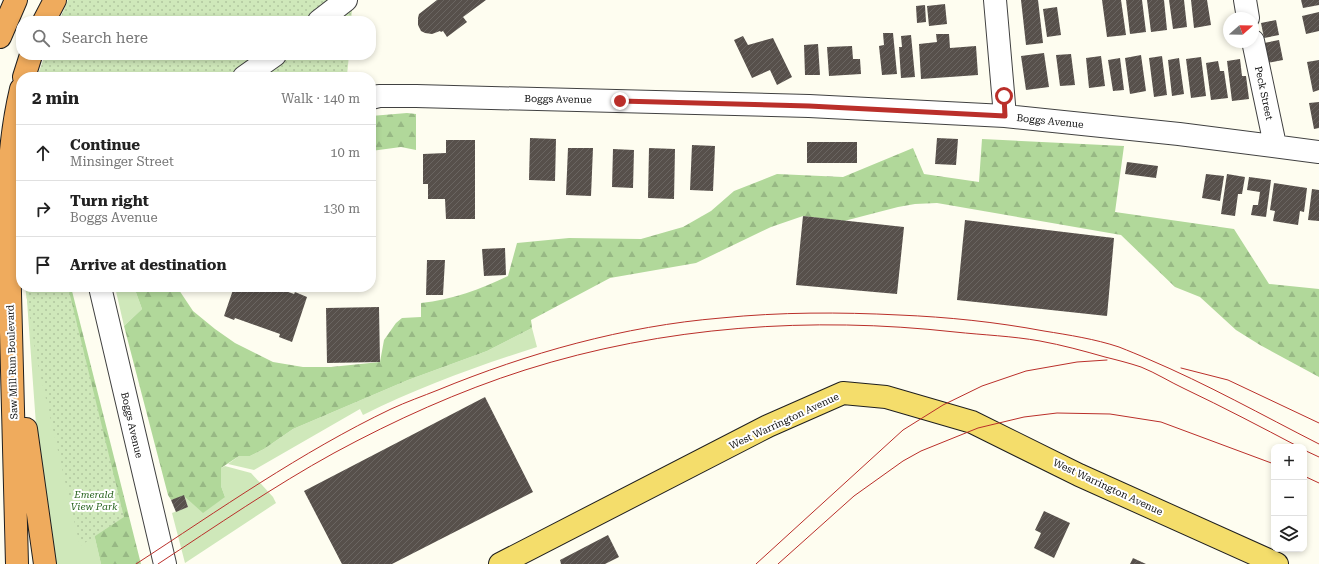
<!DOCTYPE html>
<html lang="en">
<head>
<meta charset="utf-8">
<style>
	body { margin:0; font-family:"Roboto Serif",serif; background:#f6f6f6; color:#222 }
	.controls { position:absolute; right:12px; bottom:12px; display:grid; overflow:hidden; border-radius:8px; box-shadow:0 2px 6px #0003 }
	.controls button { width:36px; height:36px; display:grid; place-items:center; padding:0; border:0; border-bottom:1px solid #e0e0e0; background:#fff; color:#222; font:20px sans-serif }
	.compass { position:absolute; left:1223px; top:12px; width:36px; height:36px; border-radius:50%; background:#fff; box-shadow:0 2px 6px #0003; rotate:70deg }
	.stop { position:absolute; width:12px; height:12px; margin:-9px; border:3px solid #ba2f2a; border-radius:50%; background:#fff }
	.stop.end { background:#ba2f2a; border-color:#fff; box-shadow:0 1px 4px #0008 }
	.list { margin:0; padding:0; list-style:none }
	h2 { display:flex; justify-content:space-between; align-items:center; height:52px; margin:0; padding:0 16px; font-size:17px }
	h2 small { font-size:13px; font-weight:400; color:#767676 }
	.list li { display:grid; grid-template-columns:26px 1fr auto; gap:12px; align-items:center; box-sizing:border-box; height:56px; padding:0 16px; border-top:1px solid #e0e0e0 }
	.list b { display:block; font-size:15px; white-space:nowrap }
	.list p { margin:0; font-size:13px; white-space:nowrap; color:#767676 }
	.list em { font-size:13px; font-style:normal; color:#767676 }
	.icon { flex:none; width:22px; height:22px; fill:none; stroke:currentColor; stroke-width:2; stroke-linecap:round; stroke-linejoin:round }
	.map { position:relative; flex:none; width:1319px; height:564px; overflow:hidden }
	.search { position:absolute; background:#fff; box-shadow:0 2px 6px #0003; left:16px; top:16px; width:360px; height:44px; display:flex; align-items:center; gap:10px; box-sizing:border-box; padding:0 14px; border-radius:16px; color:#767676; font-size:15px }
	.panel { position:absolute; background:#fff; box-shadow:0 2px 6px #0003; left:16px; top:72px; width:360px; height:220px; border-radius:16px }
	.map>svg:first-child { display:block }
	.grass { fill:#cfe8ba }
	.forest { fill:url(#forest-firs) }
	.park { fill:url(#park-dots) }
	.building { fill:url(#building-hatch) }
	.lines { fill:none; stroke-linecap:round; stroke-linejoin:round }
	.minor-casing { stroke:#414141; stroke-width:24 }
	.major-casing { stroke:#1f1f1f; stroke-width:24 }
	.highway-casing { stroke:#1f1f1f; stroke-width:24 }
	.minor { stroke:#fff; stroke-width:22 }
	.major { stroke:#f4dd6b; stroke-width:22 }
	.highway { stroke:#efab5d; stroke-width:22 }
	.tram { stroke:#ba2f2a; stroke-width:1 }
	.route { stroke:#ba2f2a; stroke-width:5 }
	.labels { text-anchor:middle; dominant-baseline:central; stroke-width:4; stroke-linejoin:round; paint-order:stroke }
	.street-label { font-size:10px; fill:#0e0e0e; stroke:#fff }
	.park-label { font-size:10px; font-style:italic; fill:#296420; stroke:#fff }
</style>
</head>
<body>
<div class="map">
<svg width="1319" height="564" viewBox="0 0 1319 564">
	<defs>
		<pattern id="forest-firs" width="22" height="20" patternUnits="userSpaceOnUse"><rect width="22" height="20" fill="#b1d89a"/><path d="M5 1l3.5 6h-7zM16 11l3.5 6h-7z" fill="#97b884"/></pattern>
		<pattern id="park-dots" width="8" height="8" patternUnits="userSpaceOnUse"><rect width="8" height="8" fill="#cfe8ba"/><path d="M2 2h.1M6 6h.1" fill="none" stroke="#b1c69f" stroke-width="1.8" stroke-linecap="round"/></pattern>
		<pattern id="building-hatch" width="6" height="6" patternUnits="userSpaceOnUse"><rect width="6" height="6" fill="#57504b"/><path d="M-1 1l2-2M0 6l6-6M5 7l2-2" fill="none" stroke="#6a6561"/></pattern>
	</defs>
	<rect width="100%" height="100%" fill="#fefdf0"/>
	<path class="grass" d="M26,287L72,438L101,564H55L39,466Z
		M115,287H134L142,309L124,326Z
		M532,328L537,347C478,366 419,387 363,415L360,409L254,470L228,464L239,456H250L264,449L293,429L408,380L487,351Z
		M225,466L251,473L273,497L276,503L185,563L172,513L188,507L184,495L225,497L221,486V468Z"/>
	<path class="forest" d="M407,113L416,114V150L401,147L371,151V116Z
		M982,139L1124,146L1115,212L1234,229L1269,284L1319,289V377L1260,345L1236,330L1200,297L1175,287L1121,235L937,203L915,204L898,207L844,221L803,216L771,227L696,263L610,278L531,320L532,328L487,351L408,380L293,429L264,449L250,456H239L221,468V486L225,497L203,513L184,496L171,500L168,495L124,326L142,309L134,287H177L193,311L215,329L235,343L273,362L303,367H331L380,362L384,340L396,323L402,318L421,317V303C452,300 481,289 508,276L517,243L569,238L641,239L683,227L711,211L734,191L777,174L843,177L913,148L924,174L979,182Z
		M37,287H71L141,564H101Z"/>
	<path class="park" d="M68,0H353L351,21H59Z
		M45,55H349L347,75L338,77H37Z
		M25,287H68L124,517L80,546L36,356Z"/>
	<path class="building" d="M437,0H486L463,17L467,22L447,37L443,31L441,32L440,31L432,34L425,33L421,31L418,25V18L419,14Z
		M1021,0H1038L1043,43L1026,45Z
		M1102,0H1121L1126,35L1107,37Z
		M1126,0H1142L1146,32L1130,34Z
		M1147,0H1164L1167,30L1151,32Z
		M1169,0H1184L1187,27L1173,29Z
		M1191,0H1207L1211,25L1194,28Z
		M1301,0H1319V5L1303,8Z
		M945,4L947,24L929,26L927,6Z
		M925,5L926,22L917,23L916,6Z
		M1057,7L1061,35L1047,37L1043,9Z
		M1319,12V31L1306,34L1302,16Z
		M1276,20L1279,35L1264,38L1261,23Z
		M883,33H893L897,74L882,75L879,46L884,45Z
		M936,34H949L950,48L976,46L978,75L921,79L919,44L937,42Z
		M911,35L915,77L901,78L899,47H902L901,36Z
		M743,36L748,45L773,38L792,77L777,85L770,70L752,78L734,40Z
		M1279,40L1283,60L1267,63L1264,43Z
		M818,44L820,75H805L804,45Z
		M852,46L853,59H860L861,74L829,76L827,47Z
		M1044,53L1049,87L1026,90L1021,56Z
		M1071,54L1075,85L1060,86L1056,55Z
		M1141,55L1146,91L1130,94L1125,58Z
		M1101,56L1105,86L1089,88L1086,58Z
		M1162,56L1167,95L1154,97L1149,58Z
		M1201,57L1206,96L1191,98L1186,59Z
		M1120,58L1124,90L1113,91L1108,60Z
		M1179,58L1184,94L1172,96L1168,60Z
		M1240,59L1242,76H1246L1249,99L1232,101L1227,61Z
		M1319,60V90L1313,92L1307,62Z
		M1218,61L1220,71H1224L1228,98L1211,100L1206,63Z
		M1319,102V128L1314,129L1309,103Z
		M530,138L556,139L555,181L529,180Z
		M937,138L958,139L956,165L935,164Z
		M446,140H475V219H446L445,199H428V184H423V154L446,153Z
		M807,142H857V163H807Z
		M692,145L715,146L713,191L690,190Z
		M568,148H593L591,196L566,195Z
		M649,148L675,149L674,199L648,198Z
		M613,149L634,150L633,188L612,187Z
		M1127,162L1158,166L1156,178L1125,174Z
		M1206,174L1224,176L1220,201L1202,198Z
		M1227,174L1245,177L1242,194H1238L1235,216L1221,214Z
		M1249,177L1271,180L1266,217L1251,215L1253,205H1258L1260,192L1247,190Z
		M1274,183L1307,188L1304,212L1300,211L1298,225L1273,221L1275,211L1270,210Z
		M1312,189L1319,190V221L1308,220Z
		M803,216L904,227L897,294L796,285Z
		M965,220L1114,238L1107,316L957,300Z
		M505,248L506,275L484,276L482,249Z
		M427,260H445L443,295H426Z
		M234,287H274L294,294L295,292L307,297L292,342L279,337L280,334L235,318L234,320L224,316Z
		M379,307L380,362L327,363L326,308Z
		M485,397L533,492L392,564H342L304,491Z
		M184,495L188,507L176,512L171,500Z
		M1044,511L1070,523L1054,558L1034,548L1041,533L1035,530Z
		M608,535L619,557L605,564H561L560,560Z
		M1133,558L1146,564H1130Z"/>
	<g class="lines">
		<defs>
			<path id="minor" d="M995,0L1005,116
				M1245,0L1248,18
				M319,21L346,0
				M1253,41L1275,145
				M244,77L275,55
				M371,98L379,96H416L809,106L1005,116L1179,134L1319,152
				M100,287L165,564"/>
			<path id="major" d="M500,564L768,426L843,393L886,397L972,422L1079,475L1277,564"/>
			<path id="highway" d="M44,21L55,0
				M0,37L16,0
				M24,77L31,55
				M26,429L45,564
				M17,564L8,216C8,172 11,131 21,89"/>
		</defs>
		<use href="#minor" class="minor-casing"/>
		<use href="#major" class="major-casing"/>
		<use href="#highway" class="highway-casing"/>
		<use href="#minor" class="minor"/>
		<use href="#major" class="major"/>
		<use href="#highway" class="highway"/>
		<path class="tram" d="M1181,368L1228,380L1319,423
			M1304,450L1319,457
			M1304,476L1319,483
			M136,564C219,510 301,452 391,409C406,402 423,396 438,390C528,353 624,326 721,318C780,312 840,312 899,315C948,317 996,322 1044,331C1069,335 1095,339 1119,347C1129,351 1139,355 1148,359C1207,384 1262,415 1319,444
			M158,564C216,526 274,486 334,453C395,420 459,391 525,370C664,326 811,316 955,332C983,335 1012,336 1040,341C1062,345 1084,351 1105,357C1117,360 1129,363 1141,367C1156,373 1170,382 1185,389C1223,407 1261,427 1299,447
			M756,564L903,430L943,405L982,386L1026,371L1077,362L1107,360
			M778,564L854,496L903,461L921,451L978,428L1024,417L1057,413L1110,414L1161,422L1274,464"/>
	</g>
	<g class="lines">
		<path class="route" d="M620,101L809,106L1005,116L1004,96"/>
	</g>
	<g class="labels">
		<g class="street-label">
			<text transform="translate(1264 93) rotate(78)">Peck Street</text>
			<text transform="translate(558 99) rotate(1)">Boggs Avenue</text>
			<text transform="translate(1050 121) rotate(6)">Boggs Avenue</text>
			<text transform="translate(12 362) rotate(-92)">Saw Mill Run Boulevard</text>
			<text transform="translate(784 421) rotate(-25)">West Warrington Avenue</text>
			<text transform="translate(132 425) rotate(77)">Boggs Avenue</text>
			<text transform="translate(1108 487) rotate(25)">West Warrington Avenue</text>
		</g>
		<g class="park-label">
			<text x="94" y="494">Emerald<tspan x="94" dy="12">View Park</tspan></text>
		</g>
	</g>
</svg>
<div class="controls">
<button>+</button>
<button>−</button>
<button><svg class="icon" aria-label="layers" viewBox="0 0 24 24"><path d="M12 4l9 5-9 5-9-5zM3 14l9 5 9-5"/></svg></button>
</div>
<svg class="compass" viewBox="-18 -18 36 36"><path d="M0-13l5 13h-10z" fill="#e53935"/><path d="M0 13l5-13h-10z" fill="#767676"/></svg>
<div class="stop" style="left:1004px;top:96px"></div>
<div class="stop end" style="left:620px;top:101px"></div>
<div class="search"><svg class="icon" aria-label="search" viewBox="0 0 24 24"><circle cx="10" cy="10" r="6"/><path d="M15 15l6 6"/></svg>Search here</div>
<section class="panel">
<h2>2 min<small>Walk · 140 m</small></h2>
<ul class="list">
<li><svg class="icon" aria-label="ahead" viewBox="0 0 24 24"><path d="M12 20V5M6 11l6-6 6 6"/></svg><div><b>Continue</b><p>Minsinger Street</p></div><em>10 m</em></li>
<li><svg class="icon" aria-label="right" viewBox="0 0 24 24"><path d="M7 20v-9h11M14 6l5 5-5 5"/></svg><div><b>Turn right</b><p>Boggs Avenue</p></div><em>130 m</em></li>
<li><svg class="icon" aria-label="arrive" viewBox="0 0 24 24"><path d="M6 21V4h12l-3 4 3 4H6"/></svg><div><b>Arrive at destination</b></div></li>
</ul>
</section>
</div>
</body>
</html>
